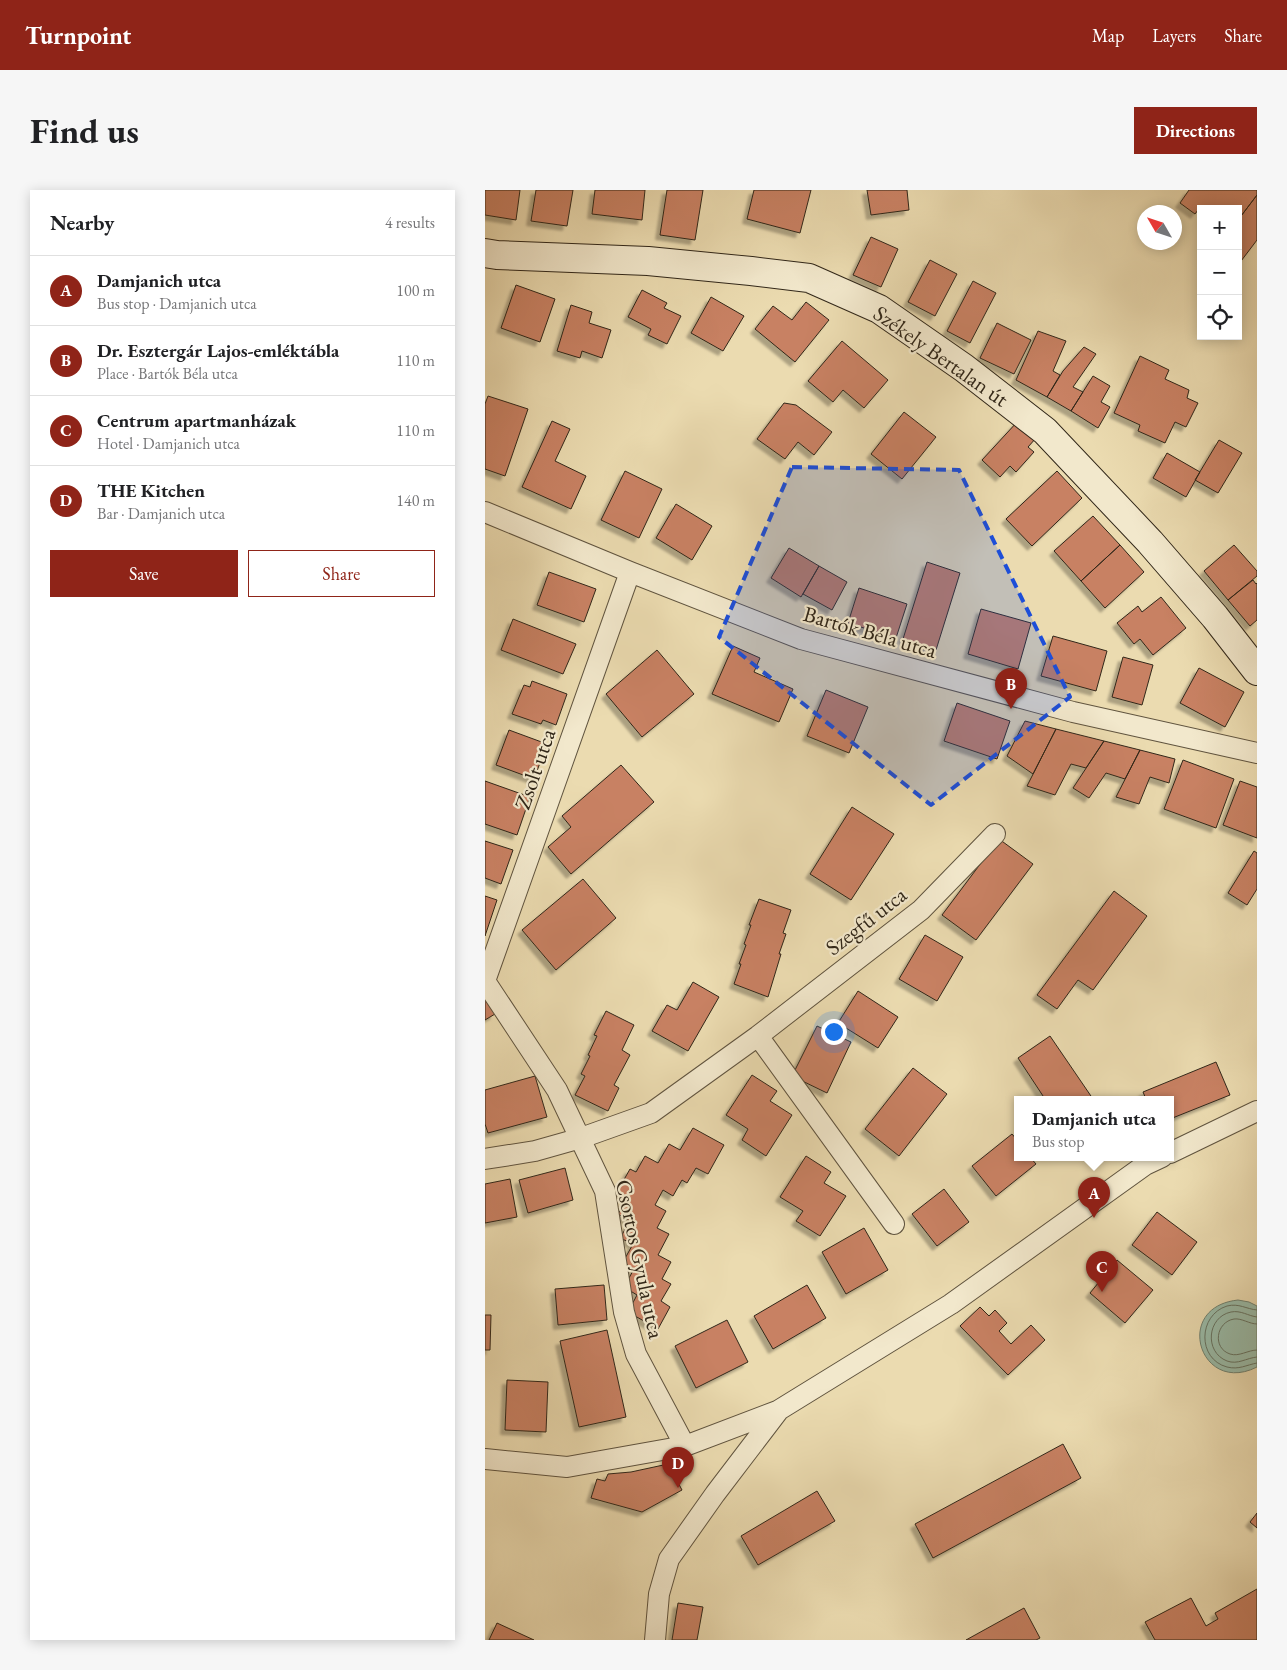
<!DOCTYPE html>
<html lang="en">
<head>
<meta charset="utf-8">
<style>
	body { margin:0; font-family:"EB Garamond",serif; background:#f6f6f6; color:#202124 }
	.controls { position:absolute; right:15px; top:15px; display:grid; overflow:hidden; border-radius:0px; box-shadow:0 2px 12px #0003 }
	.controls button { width:45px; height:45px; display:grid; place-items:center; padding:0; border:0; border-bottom:1px solid #e0e0e0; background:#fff; color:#202124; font:25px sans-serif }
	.compass { position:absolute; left:652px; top:15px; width:45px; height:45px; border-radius:50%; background:#fff; box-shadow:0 2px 12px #0003; rotate:309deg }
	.you { position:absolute; left:348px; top:841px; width:18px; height:18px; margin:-12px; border:4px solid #fff; border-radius:50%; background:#1a73e8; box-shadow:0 0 0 8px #1a73e833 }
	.badge { display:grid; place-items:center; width:32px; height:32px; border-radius:50%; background:#8f2418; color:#fff; font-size:16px; font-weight:700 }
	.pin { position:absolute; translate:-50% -41px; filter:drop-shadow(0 1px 2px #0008) }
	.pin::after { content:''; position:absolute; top:26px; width:18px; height:15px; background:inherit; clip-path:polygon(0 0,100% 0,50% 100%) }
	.popup { position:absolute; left:529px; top:906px; width:160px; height:65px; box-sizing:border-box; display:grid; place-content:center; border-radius:0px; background:#fff; filter:drop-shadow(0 1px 4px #0005); font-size:16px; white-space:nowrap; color:#757577 }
	.popup b { font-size:19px; color:#202124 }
	.popup::after { content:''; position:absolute; left:50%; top:100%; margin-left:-10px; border:10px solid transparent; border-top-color:#fff }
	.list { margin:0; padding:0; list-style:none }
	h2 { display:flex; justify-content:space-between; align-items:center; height:65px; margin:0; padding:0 20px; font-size:21px }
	h2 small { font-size:16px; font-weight:400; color:#757577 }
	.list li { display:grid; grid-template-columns:32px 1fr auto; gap:15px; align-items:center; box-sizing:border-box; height:70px; padding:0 20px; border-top:1px solid #e0e0e0 }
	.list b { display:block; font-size:19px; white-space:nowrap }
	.list p { margin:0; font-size:16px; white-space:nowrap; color:#757577 }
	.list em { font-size:16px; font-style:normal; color:#757577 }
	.actions { display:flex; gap:10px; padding:15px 20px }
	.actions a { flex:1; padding:11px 0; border:1px solid #8f2418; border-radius:0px; text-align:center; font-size:18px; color:#8f2418 }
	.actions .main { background:#8f2418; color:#fff }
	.icon { flex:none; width:28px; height:28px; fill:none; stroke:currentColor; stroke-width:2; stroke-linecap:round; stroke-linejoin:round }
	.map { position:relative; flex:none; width:772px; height:1450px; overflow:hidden; border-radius:0px }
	header { display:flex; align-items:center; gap:30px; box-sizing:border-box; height:70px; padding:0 25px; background:#8f2418; color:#fff }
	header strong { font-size:24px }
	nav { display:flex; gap:28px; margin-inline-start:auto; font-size:18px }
	.intro { display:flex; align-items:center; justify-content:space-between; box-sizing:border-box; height:120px; padding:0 30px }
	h1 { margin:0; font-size:35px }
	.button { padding:12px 22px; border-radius:0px; background:#8f2418; color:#fff; font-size:18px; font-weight:700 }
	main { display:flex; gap:30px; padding:0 30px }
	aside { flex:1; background:#fff; border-radius:0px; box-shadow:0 2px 12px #0003 }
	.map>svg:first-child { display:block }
	.water { fill:#99bba8; stroke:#6f806f }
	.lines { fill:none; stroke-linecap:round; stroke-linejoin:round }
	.shore { stroke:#657160; stroke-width:1 }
	.building { fill:#c88163; stroke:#312719; filter:url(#shadow) }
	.street-casing { stroke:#60543f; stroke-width:22 }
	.secondary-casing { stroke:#312719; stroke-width:30 }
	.street { stroke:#f2e8cc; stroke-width:20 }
	.secondary { stroke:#f2e8cc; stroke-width:28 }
	.marked { fill:#1d4ed8; fill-opacity:0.2; stroke:#1d4ed8; stroke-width:4; stroke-dasharray:10 6; stroke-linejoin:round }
	.labels { text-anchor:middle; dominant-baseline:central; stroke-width:4.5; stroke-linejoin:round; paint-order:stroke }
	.street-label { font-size:22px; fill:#312719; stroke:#f2e8cc }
</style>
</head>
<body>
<header>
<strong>Turnpoint</strong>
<nav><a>Map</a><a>Layers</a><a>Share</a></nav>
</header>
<div class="intro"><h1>Find us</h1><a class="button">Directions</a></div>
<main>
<aside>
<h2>Nearby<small>4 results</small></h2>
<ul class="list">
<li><span class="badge">A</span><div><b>Damjanich utca</b><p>Bus stop · Damjanich utca</p></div><em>100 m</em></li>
<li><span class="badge">B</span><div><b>Dr. Esztergár Lajos-emléktábla</b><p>Place · Bartók Béla utca</p></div><em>110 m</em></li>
<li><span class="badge">C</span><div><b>Centrum apartmanházak</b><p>Hotel · Damjanich utca</p></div><em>110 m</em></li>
<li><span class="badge">D</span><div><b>THE Kitchen</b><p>Bar · Damjanich utca</p></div><em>140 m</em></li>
</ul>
<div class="actions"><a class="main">Save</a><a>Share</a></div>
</aside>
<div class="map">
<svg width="772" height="1450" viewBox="0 0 772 1450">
	<defs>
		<filter id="shadow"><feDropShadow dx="-4.5" dy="4.5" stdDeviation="1" flood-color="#0004"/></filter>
	</defs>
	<rect width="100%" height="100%" fill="#ebdbb0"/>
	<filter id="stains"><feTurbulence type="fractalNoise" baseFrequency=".004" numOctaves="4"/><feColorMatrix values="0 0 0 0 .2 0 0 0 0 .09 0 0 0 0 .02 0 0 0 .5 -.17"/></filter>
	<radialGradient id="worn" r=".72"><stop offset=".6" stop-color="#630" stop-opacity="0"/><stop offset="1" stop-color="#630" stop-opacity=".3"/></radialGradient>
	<path class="water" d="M753,1110L764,1112L772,1116V1177C715,1206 687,1117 753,1110Z"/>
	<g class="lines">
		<path class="shore" d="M772,1120C761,1119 754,1113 742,1116C713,1125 712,1169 742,1177C754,1180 761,1175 772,1173
			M772,1127C763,1126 756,1120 746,1122C722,1127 719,1162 742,1171C753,1175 761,1168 772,1167
			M772,1134C764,1134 757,1128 749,1129C731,1132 727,1158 745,1164C754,1167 763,1160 772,1160"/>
	</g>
	<path class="building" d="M0,0H35L31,30L0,25Z
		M51,0H88L82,36L46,31Z
		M110,0H160L157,30L107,24Z
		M182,0H218L210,50L175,45Z
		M269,0H326L315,43L262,29Z
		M382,0H422L424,20L386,25Z
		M704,0H772V5L753,30V19H719L716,16L710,24L695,13Z
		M772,5V50L753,75V30Z
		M386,47L413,59L396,97L368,85Z
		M445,70L472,84L450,126L423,112Z
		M488,91L511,103L485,153L462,141Z
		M31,95L70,109L55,152L16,138Z
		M157,100L182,113L179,118L196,126L182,154L163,145L166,139L143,127Z
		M226,107L259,126L238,161L206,143Z
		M321,112L344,130L310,172L270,139L288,116L307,130Z
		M86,115L107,122L104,133L126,140L117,168L97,161L95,168L72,161Z
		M512,133L546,150L529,184L495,168Z
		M553,141L581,151L568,181L575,185L562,207L531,190Z
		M357,151L403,190L379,218L358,200L348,212L323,191Z
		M599,157L611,164L588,197L598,202L586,221L562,207L578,181Z
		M655,166L684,180L680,189L704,200L702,208L713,213L701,237L690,232L680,253L653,241L655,235L629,223Z
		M608,186L625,196L616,212L625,217L613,238L586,221Z
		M3,206L43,219L20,286L0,279V214Z
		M299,213L311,215L347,242L329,265L313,252L300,269L272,249Z
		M419,222L451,247L417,289L386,264Z
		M67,231L85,239L70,271L101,286L86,319L37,297Z
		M533,231L551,248L543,257L549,262L531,282L525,276L515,287L497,270Z
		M734,250L757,263L733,303L710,290Z
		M682,263L715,282L701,307L668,288Z
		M140,281L177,299L154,348L116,330Z
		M572,281L597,308L547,356L521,329Z
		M191,314L227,336L207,370L171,348Z
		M608,326L635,355L596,391L569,361Z
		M635,355L659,382L620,418L596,391Z
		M749,355L772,381V386L743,410L719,381Z
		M304,358L334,376L316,407L286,388Z
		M442,372L475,383L451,460L418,449Z
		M334,376L362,392L347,420L318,404Z
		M64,382L111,399L99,432L52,415Z
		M768,390L771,394L772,393V430L765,436L743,410Z
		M374,398L422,414L411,448L363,433Z
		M676,407L701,438L668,465L655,449L649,454L632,433L653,416L657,422Z
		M496,419L546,433L533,479L483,464Z
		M28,429L91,454L78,484L16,460Z
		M568,446L622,461L611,501L556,486Z
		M248,456L275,468L269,482L308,499L294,532L227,504Z
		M172,460L209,504L157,547L121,504Z
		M638,467L668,475L657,515L627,507Z
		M714,478L759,502L740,537L695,513Z
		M47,491L82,504L71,535L58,530L56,534L27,524L39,495L45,497Z
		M341,500L383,517L364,563L322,546Z
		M472,513L525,531L512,569L459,551Z
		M540,531L571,539L548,584L522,566Z
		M571,539L619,551L601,578L586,574L570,605L542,596Z
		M24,540L62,554L49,589L11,575Z
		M619,551L655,560L640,589L621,583L604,608L588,598Z
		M655,560L690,569L684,593L665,587L654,614L631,607Z
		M698,570L749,589L731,638L679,619Z
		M136,575L169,612L86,684L63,657L86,637L77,626Z
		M0,591L45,607L32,645L0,634Z
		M755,591L772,597V648L738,635Z
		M367,617L409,644L366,710L325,684Z
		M514,649L548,674L491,750L457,725Z
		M0,651L28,660L16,694L0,688Z
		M769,661L772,663V699L762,715L743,703Z
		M98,689L131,728L71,780L37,740Z
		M629,701L662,726L608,800L593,790L572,819L552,805Z
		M0,706L12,710L0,746Z
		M274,709L306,720L298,743L301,744L294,764H296L283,807L249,794L256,774H254L261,755L259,754L266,735H264Z
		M440,745L478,767L452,811L414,789Z
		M208,792L234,807L203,861L167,841L182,815L192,820Z
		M373,801L413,827L393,858L353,833Z
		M0,807L10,824L0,830Z
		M121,821L149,835L137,860L145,865L129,895L134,898L123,921L90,905L100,886L96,884L105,866L103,865L112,846L109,845Z
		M332,836L366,852L342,903L307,886Z
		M565,846L608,909H560L533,868Z
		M731,872L745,905L685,929V909H661L658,902Z
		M428,878L462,904L414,966L380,939Z
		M267,885L292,901L285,911L307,925L281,966L257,950L263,939L241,925Z
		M50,886L62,927L3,943L0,934V900Z
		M208,938L239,955L223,984L211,978L202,993L197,990L188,1006L178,1000L170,1015L181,1021L172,1038L184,1044L173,1065L186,1072L177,1089L186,1094L176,1111L185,1117L173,1139L143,1122L152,1105L139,1097L149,1079L138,1072L148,1054L135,1048L145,1031L133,1024L143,1008L132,1002L145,979L151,982L160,966L173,973L184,954L195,960Z
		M527,944L533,951V967H545L551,974L511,1006L487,976Z
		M321,966L346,982L339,993L361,1006L335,1046L311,1031L318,1021L295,1007Z
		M80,978L88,1010L43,1023L34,990Z
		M25,989L32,1027L0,1033V994Z
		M459,999L484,1032L452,1056L427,1024Z
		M672,1022L712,1052L687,1085L647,1055Z
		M379,1038L403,1080L361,1104L337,1062Z
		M632,1070L668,1100L640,1133L605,1103Z
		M119,1095L122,1130L73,1135L70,1099Z
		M322,1095L341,1128L288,1159L269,1126Z
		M495,1117L504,1126L510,1120L522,1133L514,1141L526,1154L546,1135L560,1150L523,1185L475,1136Z
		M0,1125H6L5,1160H0Z
		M242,1130L263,1172L211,1198L190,1156Z
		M122,1140L141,1227L94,1237L75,1151Z
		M22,1190L63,1192L61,1242L20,1240Z
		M578,1254L596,1288L448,1368L430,1334Z
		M183,1274L197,1300L157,1322L106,1308L112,1289L120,1291L123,1284L146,1282Z
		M332,1301L350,1331L273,1375L256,1346Z
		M772,1323V1338L765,1332Z
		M772,1399V1450H670L660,1432L706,1408L721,1436L733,1429L730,1423Z
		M193,1413L218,1417L212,1450H187Z
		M539,1418L555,1448L551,1450H481Z
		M12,1433L49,1450H4Z"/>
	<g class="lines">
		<defs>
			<path id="street" d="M0,322L145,382L316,449L588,522L772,563
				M145,382L0,791L72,900L120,1001L139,1122L151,1164L200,1256
				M273,846L409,1034
				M685,963L772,921
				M0,969L50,961L96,948L166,923L273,846L436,720L510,644
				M0,1269L82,1277L200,1256L292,1221
				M170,1450L174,1404L184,1369L230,1304L294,1220L466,1114L660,975L677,967"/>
			<path id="secondary" d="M0,63L12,65L163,71L266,81L324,88L394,119L479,178L560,241L665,352L730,427L772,481"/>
		</defs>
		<use href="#street" class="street-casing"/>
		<use href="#secondary" class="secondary-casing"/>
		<use href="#street" class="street"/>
		<use href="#secondary" class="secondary"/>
	</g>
	<path class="marked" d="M307,277L474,280L585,507L446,615L234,447Z"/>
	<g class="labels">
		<g class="street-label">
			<text transform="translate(456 166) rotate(35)">Székely Bertalan út</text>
			<text transform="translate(385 442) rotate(16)">Bartók Béla utca</text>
			<text transform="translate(50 579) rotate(-71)">Zsolt utca</text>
			<text transform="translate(381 731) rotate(-38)">Szegfű utca</text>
			<text transform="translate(155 1069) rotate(78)">Csortos Gyula utca</text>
		</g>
	</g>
	<rect width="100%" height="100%" filter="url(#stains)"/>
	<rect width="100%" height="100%" fill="url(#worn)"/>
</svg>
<div class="controls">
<button>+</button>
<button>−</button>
<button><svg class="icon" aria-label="locate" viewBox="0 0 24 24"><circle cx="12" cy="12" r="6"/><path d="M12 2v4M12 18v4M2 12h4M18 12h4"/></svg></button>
</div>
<svg class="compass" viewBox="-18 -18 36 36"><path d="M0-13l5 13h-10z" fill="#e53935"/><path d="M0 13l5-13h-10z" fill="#757577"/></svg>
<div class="you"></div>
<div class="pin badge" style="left:609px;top:1028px">A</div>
<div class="popup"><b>Damjanich utca</b>Bus stop</div>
<div class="pin badge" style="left:526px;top:519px">B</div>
<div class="pin badge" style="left:617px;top:1102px">C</div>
<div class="pin badge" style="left:193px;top:1298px">D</div>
</div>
</main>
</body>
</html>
